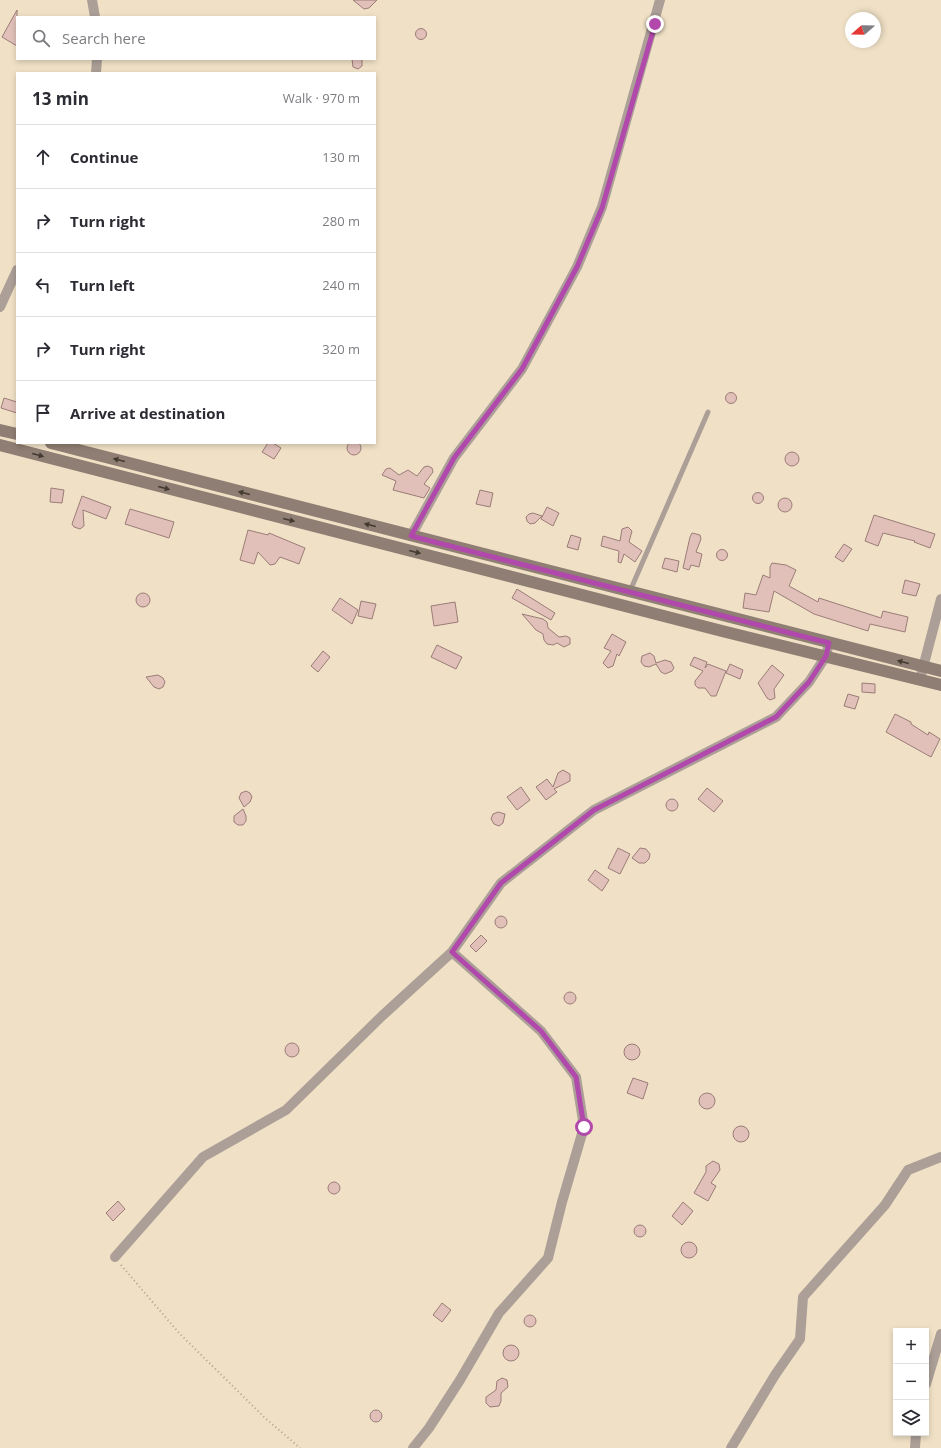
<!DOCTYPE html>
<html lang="en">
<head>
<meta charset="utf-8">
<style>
	body { margin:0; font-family:"Open Sans",sans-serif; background:#f7f7f7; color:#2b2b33 }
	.controls { position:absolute; right:12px; bottom:12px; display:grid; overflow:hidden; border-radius:0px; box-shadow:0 2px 6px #0003 }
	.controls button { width:36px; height:36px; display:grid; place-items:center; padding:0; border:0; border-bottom:1px solid #e1e1e2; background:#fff; color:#2b2b33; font:20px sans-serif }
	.compass { position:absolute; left:845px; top:12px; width:36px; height:36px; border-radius:50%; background:#fff; box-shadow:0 2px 6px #0003; rotate:250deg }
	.stop { position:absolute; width:12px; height:12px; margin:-9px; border:3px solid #b148ab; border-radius:50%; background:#fff }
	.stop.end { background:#b148ab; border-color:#fff; box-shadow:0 1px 4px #0008 }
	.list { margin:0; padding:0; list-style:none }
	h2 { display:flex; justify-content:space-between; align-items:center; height:52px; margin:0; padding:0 16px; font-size:17px }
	h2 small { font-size:13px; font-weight:400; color:#7c7c81 }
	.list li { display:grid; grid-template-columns:26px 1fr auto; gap:12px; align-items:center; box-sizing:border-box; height:64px; padding:0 16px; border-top:1px solid #e1e1e2 }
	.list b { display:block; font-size:15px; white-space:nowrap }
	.list em { font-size:13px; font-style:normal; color:#7c7c81 }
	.icon { flex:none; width:22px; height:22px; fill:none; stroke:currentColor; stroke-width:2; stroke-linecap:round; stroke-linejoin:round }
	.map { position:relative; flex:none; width:941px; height:1448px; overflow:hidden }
	.search { position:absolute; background:#fff; box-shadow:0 2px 6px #0003; left:16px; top:16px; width:360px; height:44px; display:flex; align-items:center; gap:10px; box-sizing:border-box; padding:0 14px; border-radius:0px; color:#7c7c81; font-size:15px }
	.panel { position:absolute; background:#fff; box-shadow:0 2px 6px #0003; left:16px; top:72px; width:360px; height:372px; border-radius:0px }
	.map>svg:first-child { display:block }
	.building { fill:#e1c0ba; stroke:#9b7c77 }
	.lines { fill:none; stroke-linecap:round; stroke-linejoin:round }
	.path { stroke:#ada18c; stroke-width:2; stroke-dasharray:1 3; stroke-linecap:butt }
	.lane { stroke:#ab9f97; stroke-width:5 }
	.street { stroke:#ab9f97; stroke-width:10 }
	.secondary { stroke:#8f7e73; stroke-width:12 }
	.oneway { fill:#443b31 }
	.route { stroke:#b148ab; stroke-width:5 }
</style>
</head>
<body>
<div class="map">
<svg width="941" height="1448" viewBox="0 0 941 1448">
	<rect width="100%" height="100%" fill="#f0e1c6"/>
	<path class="building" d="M353,0H377L369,8L364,9Z
		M17,10V46L2,37Z
		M415.5 34a5.5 5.5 0 1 1 11 0a5.5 5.5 0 1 1-11 0Z
		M352,59H362V66L358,69L353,67Z
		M725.5 398a5.5 5.5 0 1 1 11 0a5.5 5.5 0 1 1-11 0Z
		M4,398L17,402V413L1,408Z
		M347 448a7 7 0 1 1 14 0a7 7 0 1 1-14 0Z
		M268,443H273L281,448L274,459L262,452Z
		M785 459a7 7 0 1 1 14 0a7 7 0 1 1-14 0Z
		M428,466L432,468L433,472L424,484L430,488L424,498L393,490L396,481L382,475L386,469L390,468L399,475L408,470L417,476L424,467Z
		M51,488L64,490L62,503L50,502Z
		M480,490L493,493L490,507L476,504Z
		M752.5 498a5.5 5.5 0 1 1 11 0a5.5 5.5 0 1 1-11 0Z
		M82,496L111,507L106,519L83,510L84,526L80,529L74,527L72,524Z
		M778 505a7 7 0 1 1 14 0a7 7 0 1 1-14 0Z
		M547,507L559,513L553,526L541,519Z
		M130,509L174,522L169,538L125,524Z
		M533,513L542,516L535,523L530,524L527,521L526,517L529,514Z
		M874,515L935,534L930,548L914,542L915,541L883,533L878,546L865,541Z
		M628,527L632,531L629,542L642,551L635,562L624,554L621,563L618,562L619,551L601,546L603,536L620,541L622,529Z
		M248,530L268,535L269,533L305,548L299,564L280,557L275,564L270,565L258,552L254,564L240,560Z
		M692,533L700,535L701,539L696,552L702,554L699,567L691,565L689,570L683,568L690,537Z
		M571,535L581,538L578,550L567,547Z
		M844,544L852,549L843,562L835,557Z
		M716.5 555a5.5 5.5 0 1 1 11 0a5.5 5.5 0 1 1-11 0Z
		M665,558L679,561L677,572L662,568Z
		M772,563L786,565L796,570L789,586L818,602L819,598L881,618L883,611L908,617L905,632L870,624L868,631L814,614L774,591L769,612L743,608L745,593L756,595L763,575L770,578V567Z
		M905,580L920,584L916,596L902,593Z
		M517,589L555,613L551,620L512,598Z
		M136 600a7 7 0 1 1 14 0a7 7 0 1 1-14 0Z
		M340,598L358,610L352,624L332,610Z
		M361,601L376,604L372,619L358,616Z
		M455,602L458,622L434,626L431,606Z
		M522,614L543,619L547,622L548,628L559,637L566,636L570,638V644L564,647L557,643L553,645L547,644L544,640L543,634L536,630Z
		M612,634L626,642L619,656L617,654L613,666L608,668L603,663L611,651L604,648Z
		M437,645L462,657L456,669L431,657Z
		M323,651L330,657L318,672L311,666Z
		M650,653L654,656L656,663L665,660L671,662L674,668L672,671L665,674L661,672L656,664L649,667L644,666L641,662L642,656Z
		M694,657L707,662L705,668L708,664L726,671L716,696H711L705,688H698L695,685V681L703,671L690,665Z
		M730,664L743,670L740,679L726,673Z
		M772,665L784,675L774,689L775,698L770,700L767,698L758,683Z
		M158,675L163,678L165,682L163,687L159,689L154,687L146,677Z
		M862,683L875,684V693L862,692Z
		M848,694L859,697L855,709L844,706Z
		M895,714L911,722V724L928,735L929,732L940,739L931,757L886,732Z
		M563,770L570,774V781L554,789L557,792L546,800L536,787L547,779L553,787L558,773Z
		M521,787L530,800L517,810L507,797Z
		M707,788L723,801L714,812L698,799Z
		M246,791L250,793L252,797L250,802L244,807L239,798L241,793Z
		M666 805a6 6 0 1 1 12 0a6 6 0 1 1-12 0Z
		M243,809L246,816V821L243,825H238L234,822V816Z
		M498,812L505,814L503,823L499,826L494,824L491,819L493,814Z
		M618,848L630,854L620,874L608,868Z
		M640,848L646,849L650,854L649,859L645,863H639L632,858Z
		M595,870L609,880L602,891L588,880Z
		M495 922a6 6 0 1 1 12 0a6 6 0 1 1-12 0Z
		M481,935L487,941L476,952L470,946Z
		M564 998a6 6 0 1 1 12 0a6 6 0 1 1-12 0Z
		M285 1050a7 7 0 1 1 14 0a7 7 0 1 1-14 0Z
		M624 1052a8 8 0 1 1 16 0a8 8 0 1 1-16 0Z
		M633,1078L648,1083L643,1099L627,1093Z
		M699 1101a8 8 0 1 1 16 0a8 8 0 1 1-16 0Z
		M733 1134a8 8 0 1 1 16 0a8 8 0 1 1-16 0Z
		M713,1161L719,1164L720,1170L711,1183L716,1186L708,1201L694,1193L706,1172V1166Z
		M328 1188a6 6 0 1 1 12 0a6 6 0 1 1-12 0Z
		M118,1201L125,1209L113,1221L106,1213Z
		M683,1202L693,1211L682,1225L672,1216Z
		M634 1231a6 6 0 1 1 12 0a6 6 0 1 1-12 0Z
		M681 1250a8 8 0 1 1 16 0a8 8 0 1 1-16 0Z
		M442,1303L451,1310L442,1322L433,1315Z
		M524 1321a6 6 0 1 1 12 0a6 6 0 1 1-12 0Z
		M503 1353a8 8 0 1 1 16 0a8 8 0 1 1-16 0Z
		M502,1378L507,1380L508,1387L501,1393V1401L499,1406L490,1407L486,1403V1397L496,1390L497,1381Z
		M370 1416a6 6 0 1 1 12 0a6 6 0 1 1-12 0Z"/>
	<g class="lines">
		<path class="path" d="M121,1265L179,1333L264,1417L300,1448"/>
		<path class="lane" d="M630,591L708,412"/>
		<path class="street" d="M92,0L95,17
			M96,73L97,59
			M0,307L17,270
			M411,536L454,458L522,369L577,267L602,207L660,0
			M920,679L941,599
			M115,1257L203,1157L286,1110L382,1016L452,952L501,883L594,810L776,717L809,682L826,656L829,643
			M926,1384L941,1334
			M413,1448L429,1428L460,1380L499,1313L548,1258L562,1202L584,1127L576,1077L541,1031L452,952
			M731,1448L775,1375L800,1339L803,1297L885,1205L908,1170L941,1157
			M915,1448L916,1433"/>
		<path class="secondary" d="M0,430L17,434
			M51,443L941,671
			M0,445L722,631L941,685"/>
	</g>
	<defs><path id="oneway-solid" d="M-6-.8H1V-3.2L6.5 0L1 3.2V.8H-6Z"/></defs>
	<g class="oneway">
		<use href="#oneway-solid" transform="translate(38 455) rotate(15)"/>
		<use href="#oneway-solid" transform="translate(119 460) rotate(-166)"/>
		<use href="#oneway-solid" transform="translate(164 488) rotate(15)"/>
		<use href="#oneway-solid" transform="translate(244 493) rotate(-166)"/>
		<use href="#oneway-solid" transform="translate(289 520) rotate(14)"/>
		<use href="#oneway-solid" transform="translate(370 525) rotate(-166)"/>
		<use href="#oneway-solid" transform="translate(415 552) rotate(14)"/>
		<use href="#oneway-solid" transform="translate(903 662) rotate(-166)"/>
	</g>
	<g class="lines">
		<path class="route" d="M584,1127L576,1077L541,1031L452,952L501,883L594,810L776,717L809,682L826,656L829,643L411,536L454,458L522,369L577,267L602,208L655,24"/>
	</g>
</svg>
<div class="controls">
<button>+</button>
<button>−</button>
<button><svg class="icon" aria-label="layers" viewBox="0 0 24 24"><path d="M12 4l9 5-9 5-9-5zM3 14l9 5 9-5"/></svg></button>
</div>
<svg class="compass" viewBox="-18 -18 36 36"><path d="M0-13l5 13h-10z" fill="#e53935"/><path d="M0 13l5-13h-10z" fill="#7c7c81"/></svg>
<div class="stop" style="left:584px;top:1127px"></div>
<div class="stop end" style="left:655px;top:24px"></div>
<div class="search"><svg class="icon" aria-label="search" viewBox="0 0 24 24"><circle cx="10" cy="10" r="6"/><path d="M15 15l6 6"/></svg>Search here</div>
<section class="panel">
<h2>13 min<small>Walk · 970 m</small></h2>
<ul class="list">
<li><svg class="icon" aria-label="ahead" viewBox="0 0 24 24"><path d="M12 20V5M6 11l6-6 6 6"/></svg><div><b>Continue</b></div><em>130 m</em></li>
<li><svg class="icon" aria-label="right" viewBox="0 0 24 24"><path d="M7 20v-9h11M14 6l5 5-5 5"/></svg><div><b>Turn right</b></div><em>280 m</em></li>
<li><svg class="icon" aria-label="left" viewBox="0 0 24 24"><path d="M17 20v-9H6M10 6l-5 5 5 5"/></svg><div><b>Turn left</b></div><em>240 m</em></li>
<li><svg class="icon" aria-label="right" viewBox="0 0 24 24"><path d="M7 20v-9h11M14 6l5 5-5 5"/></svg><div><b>Turn right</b></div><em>320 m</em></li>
<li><svg class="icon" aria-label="arrive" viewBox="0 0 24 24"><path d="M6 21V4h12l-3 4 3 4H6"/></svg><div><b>Arrive at destination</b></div></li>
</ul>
</section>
</div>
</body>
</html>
